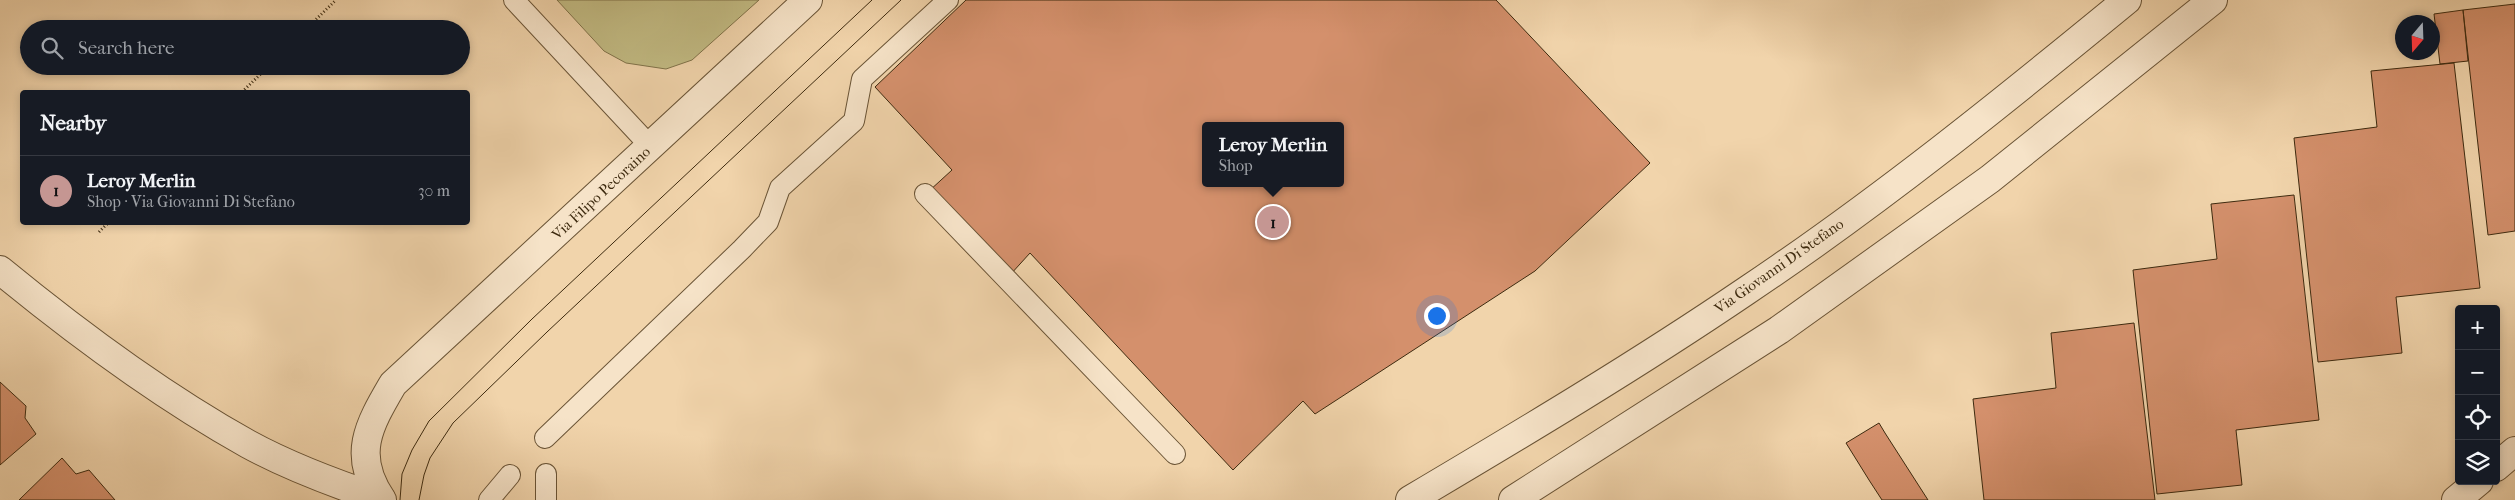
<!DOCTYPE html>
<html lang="en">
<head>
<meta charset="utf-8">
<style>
	body { margin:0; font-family:"IM FELL French Canon",serif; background:#242831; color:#f1f3f6 }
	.controls { position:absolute; right:15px; bottom:15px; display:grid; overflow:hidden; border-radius:5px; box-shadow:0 2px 8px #0003 }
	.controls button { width:45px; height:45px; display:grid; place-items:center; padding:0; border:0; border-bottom:1px solid #363941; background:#171b24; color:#f1f3f6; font:25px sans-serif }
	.compass { position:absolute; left:2395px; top:15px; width:45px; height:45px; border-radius:50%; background:#171b24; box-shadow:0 2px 8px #0003; rotate:199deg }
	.you { position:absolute; left:1436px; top:315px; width:18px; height:18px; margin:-12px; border:4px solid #fff; border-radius:50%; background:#1a73e8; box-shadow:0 0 0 8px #1a73e833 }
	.badge { display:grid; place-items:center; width:32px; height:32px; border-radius:50%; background:#c59692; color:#111; font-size:16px; font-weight:700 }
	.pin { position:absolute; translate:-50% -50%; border:2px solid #fff; box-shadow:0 1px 5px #0006 }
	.popup { position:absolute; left:1202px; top:122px; width:142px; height:65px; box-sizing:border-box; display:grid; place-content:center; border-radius:5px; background:#171b24; filter:drop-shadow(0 1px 4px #0005); font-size:16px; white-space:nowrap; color:#9ea1a6 }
	.popup b { font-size:19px; color:#f1f3f6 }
	.popup::after { content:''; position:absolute; left:50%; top:100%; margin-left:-10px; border:10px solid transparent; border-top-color:#171b24 }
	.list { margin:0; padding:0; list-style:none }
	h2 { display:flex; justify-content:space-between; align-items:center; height:65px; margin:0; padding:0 20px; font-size:21px }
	h2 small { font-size:16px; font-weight:400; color:#9ea1a6 }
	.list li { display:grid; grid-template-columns:32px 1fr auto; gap:15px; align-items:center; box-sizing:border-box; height:70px; padding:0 20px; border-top:1px solid #363941 }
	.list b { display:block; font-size:19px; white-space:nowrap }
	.list p { margin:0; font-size:16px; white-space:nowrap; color:#9ea1a6 }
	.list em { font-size:16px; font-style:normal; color:#9ea1a6 }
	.icon { flex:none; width:28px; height:28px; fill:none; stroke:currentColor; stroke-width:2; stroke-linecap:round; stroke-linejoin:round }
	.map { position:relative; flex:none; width:2515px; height:500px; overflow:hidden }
	.search { position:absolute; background:#171b24; box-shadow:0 2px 8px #0003; left:20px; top:20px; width:450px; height:55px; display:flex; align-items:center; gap:12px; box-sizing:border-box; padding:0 18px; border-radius:28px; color:#9ea1a6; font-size:19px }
	.panel { position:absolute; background:#171b24; box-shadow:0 2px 8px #0003; left:20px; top:90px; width:450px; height:135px; border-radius:5px }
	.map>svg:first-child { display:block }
	.green { fill:#c2bb83; stroke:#807249 }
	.building { fill:#d4906c; stroke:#3d2a0f; fill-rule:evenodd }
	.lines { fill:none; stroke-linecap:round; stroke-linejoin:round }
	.service-casing { stroke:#6a5436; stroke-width:22 }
	.minor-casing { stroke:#6a5436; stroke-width:30 }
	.tertiary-casing { stroke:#6a5436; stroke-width:30 }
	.path { stroke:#3d2a0f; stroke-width:3; stroke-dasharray:1 2.5; stroke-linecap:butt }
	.service { stroke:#f6e3c8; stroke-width:20 }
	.minor { stroke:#f6e3c8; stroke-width:28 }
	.tertiary { stroke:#f6e3c8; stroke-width:28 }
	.tram { stroke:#3d2a0f; stroke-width:1 }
	.labels { text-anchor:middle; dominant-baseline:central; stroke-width:4; stroke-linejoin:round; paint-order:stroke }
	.street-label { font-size:15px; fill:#3d2a0f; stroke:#f6e3c8 }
</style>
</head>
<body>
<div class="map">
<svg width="2515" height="500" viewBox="0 0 2515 500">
	<rect width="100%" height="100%" fill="#f1d4ab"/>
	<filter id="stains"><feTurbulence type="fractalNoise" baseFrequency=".004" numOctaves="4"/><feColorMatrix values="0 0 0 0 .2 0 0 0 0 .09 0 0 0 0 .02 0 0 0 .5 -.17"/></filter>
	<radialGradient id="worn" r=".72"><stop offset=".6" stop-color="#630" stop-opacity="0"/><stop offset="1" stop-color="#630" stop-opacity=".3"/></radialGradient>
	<path class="green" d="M557,0H759L692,60L666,69L626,63L604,51Z"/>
	<path class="building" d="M966,0H1496L1650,163L1535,271L1315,414L1303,401L1233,470L1030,253L1010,275L929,191L952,170L875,87ZM1206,126H1340V183H1206Z
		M2515,4V231L2488,235L2463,10Z
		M2463,10L2468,61L2440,64L2434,14Z
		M2454,63L2480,288L2396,297L2402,353L2318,362L2294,138L2377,127L2371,71Z
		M2294,195L2319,420L2236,430L2242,485L2157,494L2133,270L2217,259L2211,204Z
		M2134,323L2155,500H1984L1973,399L2056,388L2051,333Z
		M0,382L26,406L25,418L36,434L0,465Z
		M1879,423L1885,433L1928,500H1882L1869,480L1846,443Z
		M62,458L76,474L89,470L115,500H19Z"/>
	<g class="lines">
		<defs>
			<path id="service" d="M514,0L651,147
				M925,194L1175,454
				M545,438L742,249L768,222L780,188L854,121L862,79L948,0
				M489,500L510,475
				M546,500V474"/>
			<path id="minor" d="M0,270C78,334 160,395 248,444C290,467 336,484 381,499"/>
			<path id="tertiary" d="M2496,467L2515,451
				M382,500C351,455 369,425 393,384L808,0
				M1410,500C1523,433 1637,365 1746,291C1879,202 2004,101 2127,0
				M1513,500L1779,330L1990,179L2213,0
				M2456,500L2479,481"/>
		</defs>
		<use href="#service" class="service-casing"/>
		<use href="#minor" class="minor-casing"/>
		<use href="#tertiary" class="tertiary-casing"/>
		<path class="path" d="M306,29L336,0
			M242,92L269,66
			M99,232L109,222"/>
		<use href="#service" class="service"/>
		<use href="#minor" class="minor"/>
		<use href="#tertiary" class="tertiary"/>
		<path class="tram" d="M400,500L402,474L412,450L429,421L532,319L872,0
			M419,500L424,475L430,458L453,423L547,332L901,0"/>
	</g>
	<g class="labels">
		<g class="street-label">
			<text transform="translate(601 193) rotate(-43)">Via Filipo Pecoraino</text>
			<text transform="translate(1779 266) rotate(-35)">Via Giovanni Di Stefano</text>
		</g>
	</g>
	<rect width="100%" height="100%" filter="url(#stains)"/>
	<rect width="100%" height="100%" fill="url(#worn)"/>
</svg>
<div class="controls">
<button>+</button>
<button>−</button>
<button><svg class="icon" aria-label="locate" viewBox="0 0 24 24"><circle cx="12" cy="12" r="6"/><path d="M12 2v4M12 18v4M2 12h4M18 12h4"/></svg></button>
<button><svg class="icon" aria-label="layers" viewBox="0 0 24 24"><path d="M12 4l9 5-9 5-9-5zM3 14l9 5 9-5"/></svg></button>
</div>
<svg class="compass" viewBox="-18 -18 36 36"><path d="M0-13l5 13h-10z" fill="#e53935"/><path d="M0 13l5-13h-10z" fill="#9ea1a6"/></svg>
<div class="you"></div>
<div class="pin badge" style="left:1273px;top:222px">1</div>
<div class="popup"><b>Leroy Merlin</b>Shop</div>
<div class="search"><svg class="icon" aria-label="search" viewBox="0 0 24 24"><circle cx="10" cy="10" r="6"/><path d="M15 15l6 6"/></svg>Search here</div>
<section class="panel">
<h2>Nearby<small></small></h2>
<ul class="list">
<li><span class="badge">1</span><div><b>Leroy Merlin</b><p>Shop · Via Giovanni Di Stefano</p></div><em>30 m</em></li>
</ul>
</section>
</div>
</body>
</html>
